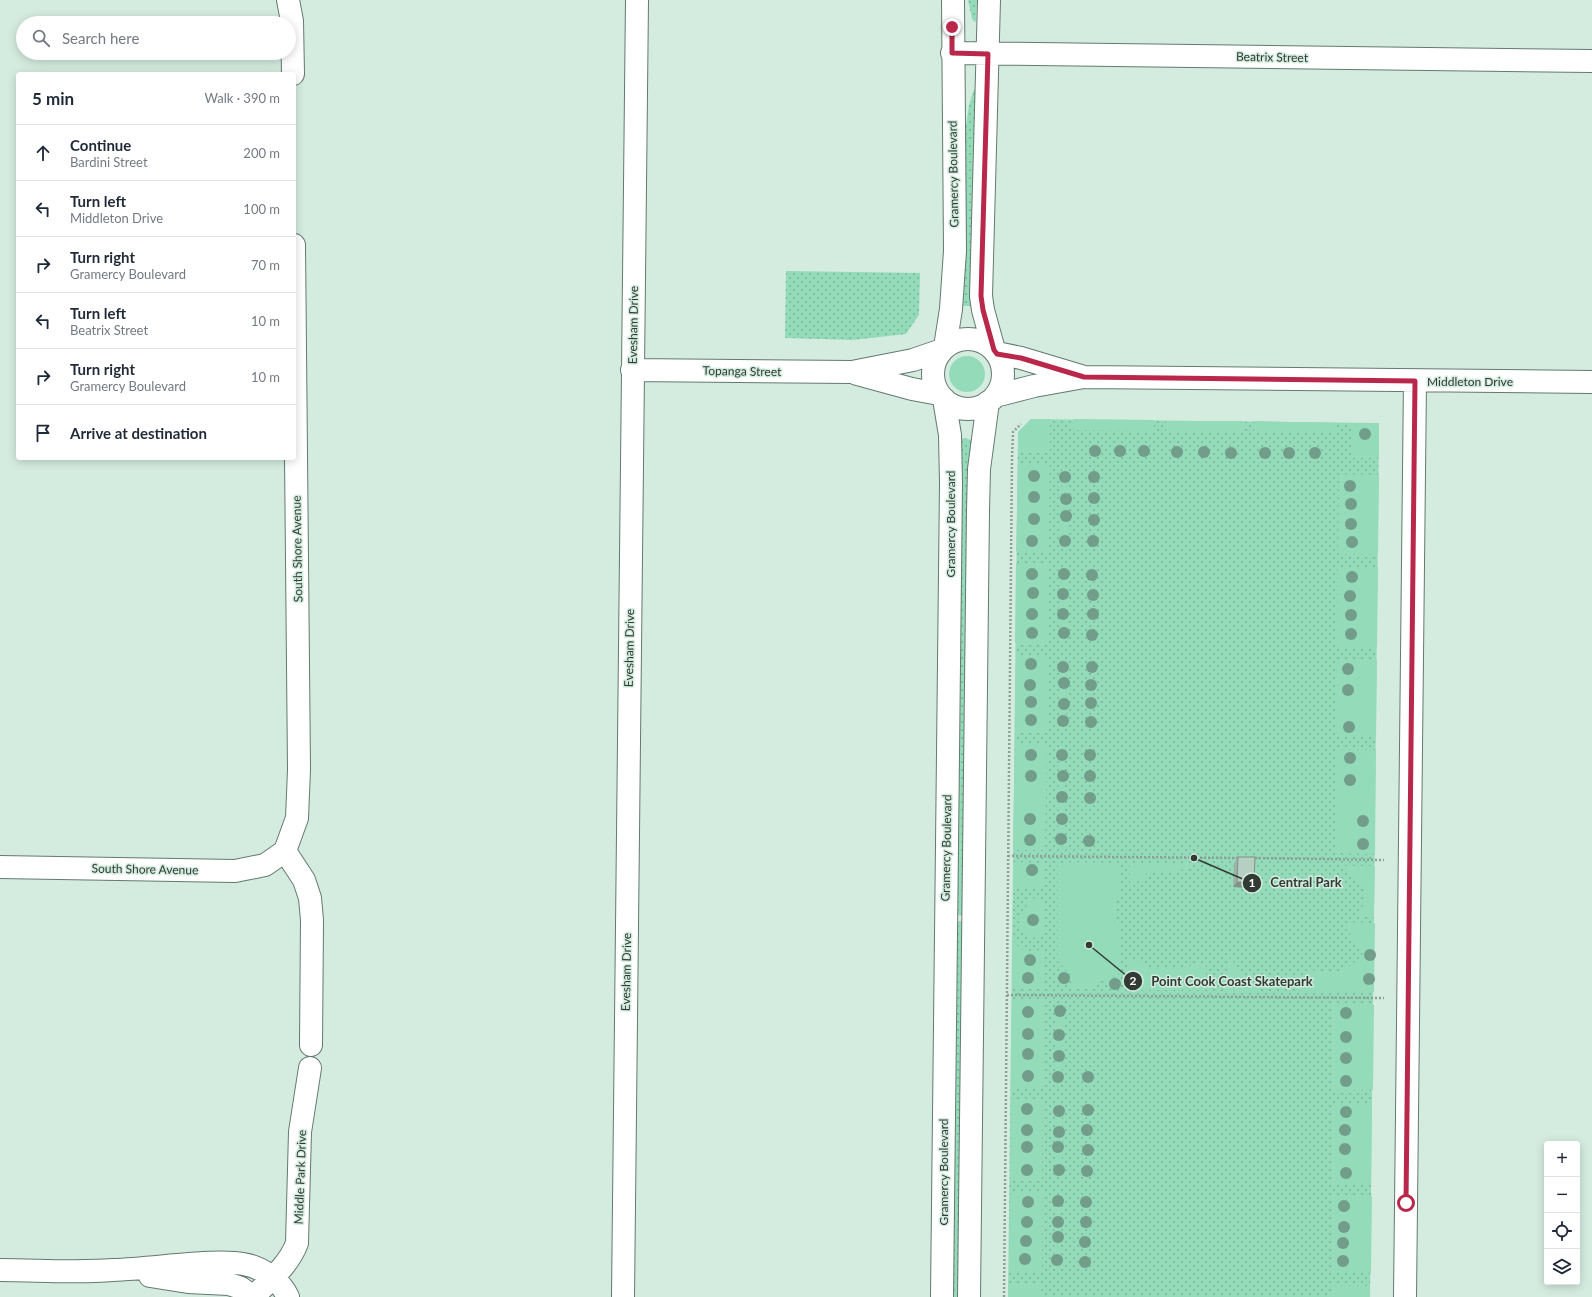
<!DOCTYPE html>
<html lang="en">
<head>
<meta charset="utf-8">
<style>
	body { margin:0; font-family:Lato,sans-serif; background:#f6f6f7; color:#1f2937 }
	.controls { position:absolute; right:12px; bottom:12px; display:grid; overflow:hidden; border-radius:4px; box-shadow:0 2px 10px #0003 }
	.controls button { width:36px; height:36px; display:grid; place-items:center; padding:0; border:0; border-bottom:1px solid #e0e1e3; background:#fff; color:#1f2937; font:20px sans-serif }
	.stop { position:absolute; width:12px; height:12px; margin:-9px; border:3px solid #b9284a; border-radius:50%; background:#fff }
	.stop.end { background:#b9284a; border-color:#fff; box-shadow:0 1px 4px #0008 }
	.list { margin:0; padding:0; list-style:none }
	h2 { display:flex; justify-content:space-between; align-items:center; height:52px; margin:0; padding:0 16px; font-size:17px }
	h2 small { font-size:13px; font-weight:400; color:#747a83 }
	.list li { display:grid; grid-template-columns:26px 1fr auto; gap:12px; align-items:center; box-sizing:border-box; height:56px; padding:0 16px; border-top:1px solid #e0e1e3 }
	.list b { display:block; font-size:15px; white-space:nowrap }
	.list p { margin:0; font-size:13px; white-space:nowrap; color:#747a83 }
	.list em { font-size:13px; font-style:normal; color:#747a83 }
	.icon { flex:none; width:22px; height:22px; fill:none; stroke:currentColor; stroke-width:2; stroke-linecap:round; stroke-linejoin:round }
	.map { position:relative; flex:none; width:1592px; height:1297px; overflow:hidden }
	.search { position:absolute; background:#fff; box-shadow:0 2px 10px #0003; left:16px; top:16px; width:280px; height:44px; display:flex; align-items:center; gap:10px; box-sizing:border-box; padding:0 14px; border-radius:22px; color:#747a83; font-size:15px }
	.panel { position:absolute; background:#fff; box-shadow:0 2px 10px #0003; left:16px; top:72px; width:280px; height:388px; border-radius:4px }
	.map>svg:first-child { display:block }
	.grass { fill:url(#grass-dots) }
	.garden { fill:#94dbb9 }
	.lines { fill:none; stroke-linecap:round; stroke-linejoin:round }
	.minor-casing { stroke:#64796f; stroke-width:24 }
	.path { stroke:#8ea096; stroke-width:2.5; stroke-dasharray:2 2; stroke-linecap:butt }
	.minor { stroke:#fff; stroke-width:22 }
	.tree { fill:#729d8a }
	.wall { fill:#9db2a8 }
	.shaded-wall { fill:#809188 }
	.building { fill:#b7cfc3; stroke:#809188 }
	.route { stroke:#b9284a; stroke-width:5 }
	.labels { text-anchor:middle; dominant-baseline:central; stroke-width:3; stroke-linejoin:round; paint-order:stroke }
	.street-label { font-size:12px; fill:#313a35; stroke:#d4ecdf }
	.leader { fill:none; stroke:#313a35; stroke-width:1.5 }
	.callout-dot { fill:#313a35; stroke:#d4ecdf; stroke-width:1.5 }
	.mark-label { font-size:12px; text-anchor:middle; font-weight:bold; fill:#fff }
	.callout-label { font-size:13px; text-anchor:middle; font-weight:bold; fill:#313a35; stroke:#d4ecdf; stroke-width:3; stroke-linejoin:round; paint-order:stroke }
</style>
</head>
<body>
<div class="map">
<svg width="1592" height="1297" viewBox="0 0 1592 1297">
	<defs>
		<pattern id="grass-dots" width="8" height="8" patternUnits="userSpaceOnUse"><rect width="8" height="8" fill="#94dbb9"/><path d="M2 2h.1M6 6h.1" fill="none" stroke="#79b397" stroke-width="1.8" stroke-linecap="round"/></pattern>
	</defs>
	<rect width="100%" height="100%" fill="#d4ecdf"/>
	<path class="grass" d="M968,0H977L976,20L975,22L972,19Z
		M974,89L976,91L975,306H960L964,139L969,105Z
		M786,271L920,273L919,315L906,334L853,340L785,338Z
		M1031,419L1379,423L1370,1297H1008L1018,432Z
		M965,438L971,440L965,914L963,916L954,914L959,439Z
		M960,921L963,922L962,1297H951L956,922Z"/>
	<path class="garden" d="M949 374a18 18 0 1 1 36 0a18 18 0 1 1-36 0Z
		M1031,419H1050V453H1018V432Z
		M1073,419L1154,420V431L1073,430Z
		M1166,421H1243V432L1166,431Z
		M1254,421L1336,423L1335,433L1254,432Z
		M1353,423H1379V458H1352Z
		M1018,465H1050L1049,551H1016Z
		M1062,469H1069L1068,547L1061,548Z
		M1339,474L1379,475L1378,555L1338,554Z
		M1016,563L1048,564V644L1015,643Z
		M1338,567H1378L1377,647H1337Z
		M1062,568L1068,569L1067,639H1060Z
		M1016,656H1048L1047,731H1015Z
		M1337,659L1377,660L1376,737H1336Z
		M1061,660L1067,661L1066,727H1060Z
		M1015,744H1047L1045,850H1013Z
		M1059,748H1065L1064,846H1058Z
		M1336,749L1376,750L1375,854L1335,853Z
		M1013,862L1045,863V888L1013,889Z
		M1075,862L1121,863V897L1116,898L1117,919L1114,922L1121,927V972L1112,979L1099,981L1096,989H1071L1072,976L1058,962V863Z
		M1130,864H1195L1175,872H1148L1140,883L1138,881L1137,883H1130Z
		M1345,866H1375L1374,916H1354C1357,912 1364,906 1365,901C1369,889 1351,874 1345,866Z
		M1033,898L1045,901V937C1028,939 1028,938 1018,924L1029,900Z
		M1348,922L1375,923L1374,992L1301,991L1303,976L1308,970L1343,973L1344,970L1362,956L1363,952L1343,925Z
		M1012,938C1023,955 1025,950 1045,950L1044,989L1012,988Z
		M1227,955L1236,964L1240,976L1253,982L1262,992L1227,991Z
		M1129,957L1152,968H1178L1206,963V990H1129Z
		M1012,1001H1044L1043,1087H1011Z
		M1333,1004L1374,1005L1373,1090L1333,1091Z
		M1057,1006H1063L1062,1083H1055Z
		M1011,1100H1043L1042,1179H1010Z
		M1333,1103L1372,1104L1371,1183H1332Z
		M1062,1104V1175L1055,1176L1056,1105Z
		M1010,1191L1043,1192L1042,1272L1009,1271Z
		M1332,1195L1372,1196L1371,1273H1331Z
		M1055,1196H1061L1060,1267H1054Z
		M1008,1283H1042L1041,1297H1008Z
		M1331,1285L1370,1286V1297H1331Z"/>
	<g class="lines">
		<defs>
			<path id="minor" d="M288,0L292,21L293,74
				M989,0L981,296L983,310L994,350
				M952,53L1592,61
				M933 374a35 35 0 1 1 70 0a35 35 0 1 1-70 0Z
				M945,347L951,309L955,251L953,0
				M997,353L1021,358L1081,376
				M632,370L852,372L913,360L942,350
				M857,374L912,389L939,394
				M995,396L1034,386L1084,377L1592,382
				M285,851L304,880L310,898L312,920L311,1045
				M0,867L235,871L265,865L285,851L297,818L299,770L294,245
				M0,1270C37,1270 76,1273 113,1270C138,1269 163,1266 189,1264C206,1263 226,1261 243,1264C262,1267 280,1280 288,1297
				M150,1276L188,1282L229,1284L241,1288L253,1297
				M253,1297C269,1281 289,1265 297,1243L300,1132L310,1068
				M623,1297L637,0
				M942,1297L951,483L950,435L944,399
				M969,1297L978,511L979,469L988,402
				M1405,1297L1415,381"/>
		</defs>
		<use href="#minor" class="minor-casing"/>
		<path class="path" d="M1008,856L1240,858
			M1251,858L1384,860
			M1007,995L1384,998
			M1004,1297L1012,458L1013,432L1021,424"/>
		<use href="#minor" class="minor"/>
	</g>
	<g class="tree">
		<circle cx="1365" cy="434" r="6"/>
		<circle cx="1095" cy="451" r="6"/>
		<circle cx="1120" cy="451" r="6"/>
		<circle cx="1144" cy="451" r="6"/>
		<circle cx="1177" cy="452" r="6"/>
		<circle cx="1204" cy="452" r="6"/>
		<circle cx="1231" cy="453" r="6"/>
		<circle cx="1265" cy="453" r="6"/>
		<circle cx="1289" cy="453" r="6"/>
		<circle cx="1315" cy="453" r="6"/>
		<circle cx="1034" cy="476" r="6"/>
		<circle cx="1065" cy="477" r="6"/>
		<circle cx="1094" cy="477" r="6"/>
		<circle cx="1350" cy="486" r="6"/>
		<circle cx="1034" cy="497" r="6"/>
		<circle cx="1094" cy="498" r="6"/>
		<circle cx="1066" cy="499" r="6"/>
		<circle cx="1351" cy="504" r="6"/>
		<circle cx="1066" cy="516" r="6"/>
		<circle cx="1034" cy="519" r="6"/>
		<circle cx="1094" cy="520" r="6"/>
		<circle cx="1351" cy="524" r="6"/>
		<circle cx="1032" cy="541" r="6"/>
		<circle cx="1065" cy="541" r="6"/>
		<circle cx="1093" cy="541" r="6"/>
		<circle cx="1352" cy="542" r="6"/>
		<circle cx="1032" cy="574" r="6"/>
		<circle cx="1064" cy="574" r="6"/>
		<circle cx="1092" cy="575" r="6"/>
		<circle cx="1352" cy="577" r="6"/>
		<circle cx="1033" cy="593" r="6"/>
		<circle cx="1063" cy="594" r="6"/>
		<circle cx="1093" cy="595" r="6"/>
		<circle cx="1350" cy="596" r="6"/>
		<circle cx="1032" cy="614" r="6"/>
		<circle cx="1063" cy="614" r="6"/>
		<circle cx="1093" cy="614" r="6"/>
		<circle cx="1351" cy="615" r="6"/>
		<circle cx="1032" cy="633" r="6"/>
		<circle cx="1064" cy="633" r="6"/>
		<circle cx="1351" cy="634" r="6"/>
		<circle cx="1092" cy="635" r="6"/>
		<circle cx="1031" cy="664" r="6"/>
		<circle cx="1063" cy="667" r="6"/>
		<circle cx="1092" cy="667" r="6"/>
		<circle cx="1348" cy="669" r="6"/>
		<circle cx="1064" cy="683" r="6"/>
		<circle cx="1030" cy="685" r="6"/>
		<circle cx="1091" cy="685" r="6"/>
		<circle cx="1348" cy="690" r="6"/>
		<circle cx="1031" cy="702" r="6"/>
		<circle cx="1091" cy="703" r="6"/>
		<circle cx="1064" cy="704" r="6"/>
		<circle cx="1031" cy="720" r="6"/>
		<circle cx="1063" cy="721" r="6"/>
		<circle cx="1091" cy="722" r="6"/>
		<circle cx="1349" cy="727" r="6"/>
		<circle cx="1031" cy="755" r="6"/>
		<circle cx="1062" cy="755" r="6"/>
		<circle cx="1090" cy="755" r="6"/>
		<circle cx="1350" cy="758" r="6"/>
		<circle cx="1031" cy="776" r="6"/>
		<circle cx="1063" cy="776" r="6"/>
		<circle cx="1090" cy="776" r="6"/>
		<circle cx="1350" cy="780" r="6"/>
		<circle cx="1062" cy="797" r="6"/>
		<circle cx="1090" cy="798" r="6"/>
		<circle cx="1030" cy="819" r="6"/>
		<circle cx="1062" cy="819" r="6"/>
		<circle cx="1363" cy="821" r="6"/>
		<circle cx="1061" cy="839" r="6"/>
		<circle cx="1030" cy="840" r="6"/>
		<circle cx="1089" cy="841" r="6"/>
		<circle cx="1363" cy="844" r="6"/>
		<circle cx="1032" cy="870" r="6"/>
		<circle cx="1033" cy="920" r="6"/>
		<circle cx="1370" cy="955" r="6"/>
		<circle cx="1030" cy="960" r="6"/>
		<circle cx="1028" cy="978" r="6"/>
		<circle cx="1064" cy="978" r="6"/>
		<circle cx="1369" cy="979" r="6"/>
		<circle cx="1115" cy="984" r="6"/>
		<circle cx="1060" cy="1011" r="6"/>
		<circle cx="1028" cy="1012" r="6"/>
		<circle cx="1346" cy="1013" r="6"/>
		<circle cx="1028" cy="1034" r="6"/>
		<circle cx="1059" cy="1035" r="6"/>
		<circle cx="1346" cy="1037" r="6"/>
		<circle cx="1028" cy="1054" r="6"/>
		<circle cx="1059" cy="1056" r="6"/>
		<circle cx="1346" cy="1058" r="6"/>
		<circle cx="1028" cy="1076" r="6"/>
		<circle cx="1058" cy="1077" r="6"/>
		<circle cx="1088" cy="1077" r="6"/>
		<circle cx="1346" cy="1081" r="6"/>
		<circle cx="1027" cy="1109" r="6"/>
		<circle cx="1088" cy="1110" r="6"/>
		<circle cx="1059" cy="1111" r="6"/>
		<circle cx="1346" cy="1112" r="6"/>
		<circle cx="1027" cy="1130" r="6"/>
		<circle cx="1087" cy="1130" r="6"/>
		<circle cx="1345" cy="1130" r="6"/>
		<circle cx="1059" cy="1132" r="6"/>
		<circle cx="1027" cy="1147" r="6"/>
		<circle cx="1058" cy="1147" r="6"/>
		<circle cx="1345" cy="1149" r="6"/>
		<circle cx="1088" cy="1150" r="6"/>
		<circle cx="1027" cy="1170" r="6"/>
		<circle cx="1059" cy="1170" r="6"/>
		<circle cx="1087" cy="1171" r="6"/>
		<circle cx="1346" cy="1173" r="6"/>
		<circle cx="1058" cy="1201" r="6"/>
		<circle cx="1028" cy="1202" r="6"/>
		<circle cx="1086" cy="1202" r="6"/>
		<circle cx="1344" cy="1206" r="6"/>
		<circle cx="1027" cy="1222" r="6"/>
		<circle cx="1058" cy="1222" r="6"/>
		<circle cx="1086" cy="1222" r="6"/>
		<circle cx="1344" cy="1227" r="6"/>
		<circle cx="1058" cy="1237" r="6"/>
		<circle cx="1026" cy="1241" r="6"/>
		<circle cx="1085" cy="1242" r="6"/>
		<circle cx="1343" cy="1243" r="6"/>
		<circle cx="1025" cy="1259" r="6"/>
		<circle cx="1057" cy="1260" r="6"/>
		<circle cx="1343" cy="1261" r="6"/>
		<circle cx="1085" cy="1262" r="6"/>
	</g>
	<path class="wall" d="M1238,857L1250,888L1233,887L1234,863Z"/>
	<path class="shaded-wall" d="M1237,882H1254L1250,888L1233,887Z"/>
	<path class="building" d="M1238,857H1255L1254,882H1237Z"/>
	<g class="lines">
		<path class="route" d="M952,27V53L988,54L981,296L983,310L994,350L997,354L1021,358L1084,377L1415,381L1406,1203"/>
	</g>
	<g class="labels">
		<g class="street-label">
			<text transform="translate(1272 57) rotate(1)">Beatrix Street</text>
			<text transform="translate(953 174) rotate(-91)">Gramercy Boulevard</text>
			<text transform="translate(633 325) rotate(-89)">Evesham Drive</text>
			<text transform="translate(742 371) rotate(1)">Topanga Street</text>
			<text x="1470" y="381">Middleton Drive</text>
			<text transform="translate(950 524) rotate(-90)">Gramercy Boulevard</text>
			<text transform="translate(297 549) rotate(-91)">South Shore Avenue</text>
			<text transform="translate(629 648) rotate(-89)">Evesham Drive</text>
			<text transform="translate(946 848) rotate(-89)">Gramercy Boulevard</text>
			<text transform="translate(145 869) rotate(1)">South Shore Avenue</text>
			<text transform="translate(626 972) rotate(-89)">Evesham Drive</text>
			<text transform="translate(943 1172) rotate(-90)">Gramercy Boulevard</text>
			<text transform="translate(300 1177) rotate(-88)">Middle Park Drive</text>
		</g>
	</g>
	<path class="leader" d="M1194 858L1252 883M1089 945L1133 981"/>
	<g class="callout-dot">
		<circle cx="1194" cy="858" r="4"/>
		<circle cx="1089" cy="945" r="4"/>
		<circle cx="1252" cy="883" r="10"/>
		<circle cx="1133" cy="981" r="10"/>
	</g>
	<g class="mark-label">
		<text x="1252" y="887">1</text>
		<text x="1133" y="985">2</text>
	</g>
	<g class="callout-label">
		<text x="1306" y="887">Central Park</text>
		<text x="1232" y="986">Point Cook Coast Skatepark</text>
	</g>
</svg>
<div class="controls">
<button>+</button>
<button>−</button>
<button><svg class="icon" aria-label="locate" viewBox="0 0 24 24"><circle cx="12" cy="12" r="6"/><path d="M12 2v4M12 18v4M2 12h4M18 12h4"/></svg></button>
<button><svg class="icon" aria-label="layers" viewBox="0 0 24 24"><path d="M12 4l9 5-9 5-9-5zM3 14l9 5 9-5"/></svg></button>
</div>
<div class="stop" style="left:1406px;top:1203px"></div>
<div class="stop end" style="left:952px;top:27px"></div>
<div class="search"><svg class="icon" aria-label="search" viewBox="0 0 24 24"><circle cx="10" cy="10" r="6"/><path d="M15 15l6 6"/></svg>Search here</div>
<section class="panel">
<h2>5 min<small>Walk · 390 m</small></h2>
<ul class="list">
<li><svg class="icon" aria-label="ahead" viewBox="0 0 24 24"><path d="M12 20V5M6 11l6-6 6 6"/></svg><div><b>Continue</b><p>Bardini Street</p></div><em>200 m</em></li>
<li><svg class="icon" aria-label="left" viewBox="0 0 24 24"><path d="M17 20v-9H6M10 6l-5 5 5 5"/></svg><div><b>Turn left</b><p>Middleton Drive</p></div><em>100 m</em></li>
<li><svg class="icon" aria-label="right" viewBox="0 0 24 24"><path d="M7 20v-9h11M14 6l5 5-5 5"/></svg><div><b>Turn right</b><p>Gramercy Boulevard</p></div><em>70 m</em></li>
<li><svg class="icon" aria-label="left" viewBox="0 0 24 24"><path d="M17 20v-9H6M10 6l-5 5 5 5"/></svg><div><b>Turn left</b><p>Beatrix Street</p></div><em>10 m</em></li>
<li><svg class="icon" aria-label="right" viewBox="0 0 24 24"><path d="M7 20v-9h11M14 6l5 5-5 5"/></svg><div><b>Turn right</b><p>Gramercy Boulevard</p></div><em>10 m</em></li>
<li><svg class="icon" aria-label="arrive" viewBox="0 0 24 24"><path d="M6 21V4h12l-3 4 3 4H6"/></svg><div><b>Arrive at destination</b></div></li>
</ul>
</section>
</div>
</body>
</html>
